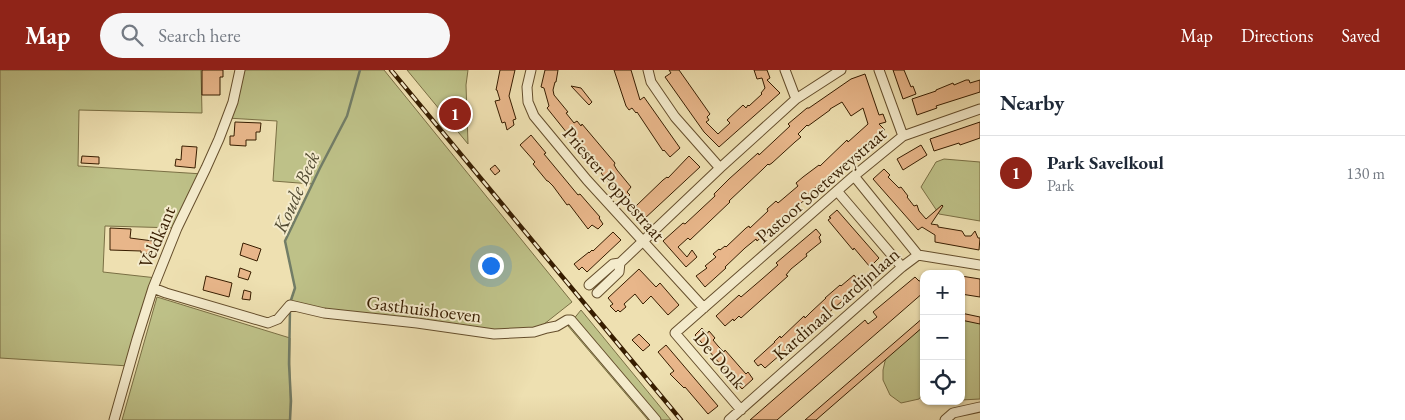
<!DOCTYPE html>
<html lang="en">
<head>
<meta charset="utf-8">
<style>
	body { margin:0; font-family:"EB Garamond",serif; background:#f6f6f7; color:#1f2937 }
	.controls { position:absolute; right:15px; bottom:15px; display:grid; overflow:hidden; border-radius:10px; box-shadow:0 1px 4px #0004 }
	.controls button { width:45px; height:45px; display:grid; place-items:center; padding:0; border:0; border-bottom:1px solid #e0e1e3; background:#fff; color:#1f2937; font:25px sans-serif }
	.you { position:absolute; left:490px; top:195px; width:18px; height:18px; margin:-12px; border:4px solid #fff; border-radius:50%; background:#1a73e8; box-shadow:0 0 0 8px #1a73e833 }
	.badge { display:grid; place-items:center; width:32px; height:32px; border-radius:50%; background:#8f2418; color:#fff; font-size:16px; font-weight:700 }
	.pin { position:absolute; translate:-50% -50%; border:2px solid #fff; box-shadow:0 1px 5px #0006 }
	.list { margin:0; padding:0; list-style:none }
	h2 { display:flex; justify-content:space-between; align-items:center; height:65px; margin:0; padding:0 20px; font-size:21px }
	h2 small { font-size:16px; font-weight:400; color:#747a83 }
	.list li { display:grid; grid-template-columns:32px 1fr auto; gap:15px; align-items:center; box-sizing:border-box; height:75px; padding:0 20px; border-top:1px solid #e0e1e3 }
	.list b { display:block; font-size:19px; white-space:nowrap }
	.list p { margin:0; font-size:16px; white-space:nowrap; color:#747a83 }
	.list em { font-size:16px; font-style:normal; color:#747a83 }
	.icon { flex:none; width:28px; height:28px; fill:none; stroke:currentColor; stroke-width:2; stroke-linecap:round; stroke-linejoin:round }
	.map { position:relative; flex:none; width:980px; height:350px; overflow:hidden }
	header { display:flex; align-items:center; gap:30px; box-sizing:border-box; height:70px; padding:0 25px; background:#8f2418; color:#fff }
	header strong { font-size:24px }
	nav { display:flex; gap:28px; margin-inline-start:auto; font-size:18px }
	.search { width:350px; height:45px; background:#f6f6f7; display:flex; align-items:center; gap:12px; box-sizing:border-box; padding:0 18px; border-radius:28px; color:#747a83; font-size:19px }
	main { display:flex }
	aside { flex:1; background:#fff }
	.map>svg:first-child { display:block }
	.green { fill:#bec188; stroke:#7a6f44 }
	.lines { fill:none; stroke-linecap:round; stroke-linejoin:round }
	.stream { stroke:#727d67; stroke-width:2.5 }
	.building { fill:#e8b68a; stroke:#371d00 }
	.street-casing { stroke:#654e2c; stroke-width:11 }
	.street { stroke:#f4ebcc; stroke-width:9 }
	.rail-casing { stroke:#371d00; stroke-width:4.5 }
	.rail { stroke:#f4ebcc; stroke-width:2.5; stroke-dasharray:8; stroke-linecap:butt }
	.labels { text-anchor:middle; dominant-baseline:central; stroke-width:4; stroke-linejoin:round; paint-order:stroke }
	.street-label { font-size:19px; fill:#371d00; stroke:#f4ebcc }
	.water-label { font-size:20px; font-style:italic; fill:#544d34; stroke:#f4ebcc }
</style>
</head>
<body>
<header>
<strong>Map</strong>
<div class="search"><svg class="icon" aria-label="search" viewBox="0 0 24 24"><circle cx="10" cy="10" r="6"/><path d="M15 15l6 6"/></svg>Search here</div>
<nav><a>Map</a><a>Directions</a><a>Saved</a></nav>
</header>
<main>
<div class="map">
<svg width="980" height="350" viewBox="0 0 980 350">
	<rect width="100%" height="100%" fill="#eee0b1"/>
	<filter id="stains"><feTurbulence type="fractalNoise" baseFrequency=".004" numOctaves="4"/><feColorMatrix values="0 0 0 0 .2 0 0 0 0 .09 0 0 0 0 .02 0 0 0 .5 -.17"/></filter>
	<radialGradient id="worn" r=".72"><stop offset=".6" stop-color="#630" stop-opacity="0"/><stop offset="1" stop-color="#630" stop-opacity=".3"/></radialGradient>
	<path class="green" d="M0,0H201L202,43L79,40L78,96L203,104L177,158L105,156L103,202L157,208L129,296L0,288Z
		M240,0H384L572,232L534,262L519,264L290,235L295,218L285,171L312,114L273,111L277,51L227,48Z
		M407,0H468L466,15L468,74Z
		M944,89L980,92V151L939,144L921,117L936,92Z
		M157,227L290,268C289,296 291,323 290,350H122Z
		M581,240L671,350H648L568,256Z
		M961,248L980,251V329L961,330Z
		M924,254V323L919,329L901,333L890,325L883,310V300L886,287Z"/>
	<g class="lines">
		<path class="stream" d="M290,233L295,218L285,171L320,98L347,46L360,0
			M290,239L289,294L291,331L290,350"/>
	</g>
	<path class="building" d="M202,0H223V7H220V25H202Z
		M500,0H515L509,26L516,49L513,50L514,55L507,60L505,52L502,53L495,31L500,30L497,20H496Z
		M545,0H558L556,12H555L553,20L554,25L568,42L566,43L574,53L577,51L581,56L582,54L609,86L615,93L614,95L617,100L631,117L627,122L630,125L623,130L601,103L602,102L569,61L567,63L547,38L549,36L544,18L541,17Z
		M614,0H631L640,30L644,27L680,78L670,87L664,80L663,81L637,42L636,43L632,38L629,40L626,36Z
		M669,0H679L710,44L707,47L709,50L706,52L718,64L730,53L727,50L743,35L746,38L748,35L749,36L762,24L761,23L765,18L762,8L757,9L754,0H767L770,8L767,10L780,23L719,77L704,62L665,7L671,3Z
		M893,0H904L911,17L913,16L916,24L903,29Z
		M865,4L879,45L883,44L886,52L879,54L885,60L858,84L856,82L823,111L807,125L808,127L757,171L756,169L745,178L725,197L726,198L705,217L696,206L707,198L705,196L716,187L713,184L719,179L720,180L725,176L726,177L746,158L749,156L750,158L768,141L767,139L776,131L778,133L798,116L796,113L803,107L819,95L820,96L847,70L848,72L868,54L863,38L851,46L842,32L830,39V40L808,56L807,55L798,64L801,67L795,72L772,93L769,95L768,94L763,99L729,131L730,132L690,170L688,168L678,177L687,187L692,180L697,187L686,197L663,171L683,153L685,154L715,126L714,124L729,109L758,83L759,85L790,56L788,54L807,38H809L851,9Z
		M966,10H969L970,13L980,10V22L936,36L937,38L917,45L912,29L936,21V20L953,13L954,15Z
		M571,16L581,18L592,32L589,35Z
		M235,52L261,53L260,62H256V70H246V76L230,75V66H234Z
		M980,52V68L960,75L959,73L934,81L930,69Z
		M531,65L546,83L544,84L554,96L578,125L580,124L600,147L599,148L603,154L598,159L592,155L588,159L569,134L567,135L553,116L548,111H547L533,94L535,92L520,75Z
		M921,75L927,85L903,100L897,89Z
		M182,76L197,77L195,98L175,96L176,89L181,90Z
		M82,86L99,87V94L81,93Z
		M689,86L700,97L643,150L635,141L637,138L636,136L663,110L667,107L668,108Z
		M495,95L500,101L495,105L490,99Z
		M884,99L890,105L888,107L899,118L901,117L908,126L907,127L914,136L917,135L919,141L926,149L942,135L943,136L931,154L938,155V157L962,161L965,166H971L975,161L978,168H980L979,180L935,172V165L922,157L918,160L873,109Z
		M837,140L879,188L870,197L854,178L853,180L828,150L831,148L829,147Z
		M110,158L131,159L130,168L153,171L152,184L141,183V181L110,180Z
		M816,159L821,165L819,167L821,172L806,184L807,186L791,199L786,205L788,206L741,248L739,246L734,251L733,249L725,256L716,246L739,225L741,227L762,209L778,195L776,193Z
		M613,162L621,170L587,202L582,197L579,200L574,194L589,182V183L592,180L593,181Z
		M243,173L261,179L257,191L240,185Z
		M240,198L251,202L248,210L238,207Z
		M639,199L656,217L660,213L679,235L668,245L651,226L643,234L635,224L624,234L626,237L620,242L618,240L616,242L610,236L613,234L608,228Z
		M854,205L857,209L859,207L864,212L765,298L761,294L758,296L754,291L775,272H774L780,266L781,268L804,246L805,248L811,242L826,228H825L840,215L841,216Z
		M206,206L232,213L229,227L203,220Z
		M961,206L980,209V227L961,224Z
		M915,207L919,211L924,210V222L777,350H750L865,250L868,254L877,247L873,242Z
		M244,220L251,222L250,230L242,229Z
		M961,243L980,247V254L961,250Z
		M924,247V256L816,350H805Z
		M702,258L707,264L709,261L715,268L713,270L718,276L724,282L725,280L746,304L748,302L753,309L742,319L695,265Z
		M639,264L650,275L643,281L632,270Z
		M666,275L718,336L708,344L685,317L684,318L670,304L674,301L658,282Z"/>
	<g class="lines">
		<defs>
			<path id="street" d="M531,0L527,17L528,32L534,46L587,110L704,238
				M648,0L651,12L675,47L720,98
				M785,0L796,29
				M879,0L903,66
				M854,106L918,185
				M837,121L902,197
				M589,215L613,194L620,193
				M153,218L166,223L268,253L278,249L290,235L324,243L417,253L494,264L534,262L547,258L557,256L567,250H571L656,350
				M597,223L619,202L620,193L720,98L796,29L841,0
				M741,340L675,263L854,106L903,66L980,39
				M114,350L137,269L153,218L177,158L206,98L219,69L233,32L240,0
				M729,350L902,197L918,185L980,195
				M945,350L953,343L980,337"/>
		</defs>
		<use href="#street" class="street-casing"/>
		<use href="#street" class="street"/>
		<defs>
			<path id="rail" d="M391,0L681,350"/>
		</defs>
		<use href="#rail" class="rail-casing"/>
		<use href="#rail" class="rail"/>
	</g>
	<g class="labels">
		<g class="street-label">
			<text transform="translate(614 114) rotate(49)">Priester Poppestraat</text>
			<text transform="translate(821 115) rotate(-41)">Pastoor Soeteweystraat</text>
			<text transform="translate(157 167) rotate(-67)">Veldkant</text>
			<text transform="translate(836 234) rotate(-41)">Kardinaal Cardijnlaan</text>
			<text transform="translate(424 239) rotate(7)">Gasthuishoeven</text>
			<text transform="translate(720 290) rotate(49)">De Donk</text>
		</g>
		<g class="water-label">
			<text transform="translate(296 122) rotate(-66)">Koude Beek</text>
		</g>
	</g>
	<rect width="100%" height="100%" filter="url(#stains)"/>
	<rect width="100%" height="100%" fill="url(#worn)"/>
</svg>
<div class="controls">
<button>+</button>
<button>−</button>
<button><svg class="icon" aria-label="locate" viewBox="0 0 24 24"><circle cx="12" cy="12" r="6"/><path d="M12 2v4M12 18v4M2 12h4M18 12h4"/></svg></button>
</div>
<div class="you"></div>
<div class="pin badge" style="left:455px;top:44px">1</div>
</div>
<aside>
<h2>Nearby<small></small></h2>
<ul class="list">
<li><span class="badge">1</span><div><b>Park Savelkoul</b><p>Park</p></div><em>130 m</em></li>
</ul>
</aside>
</main>
</body>
</html>
